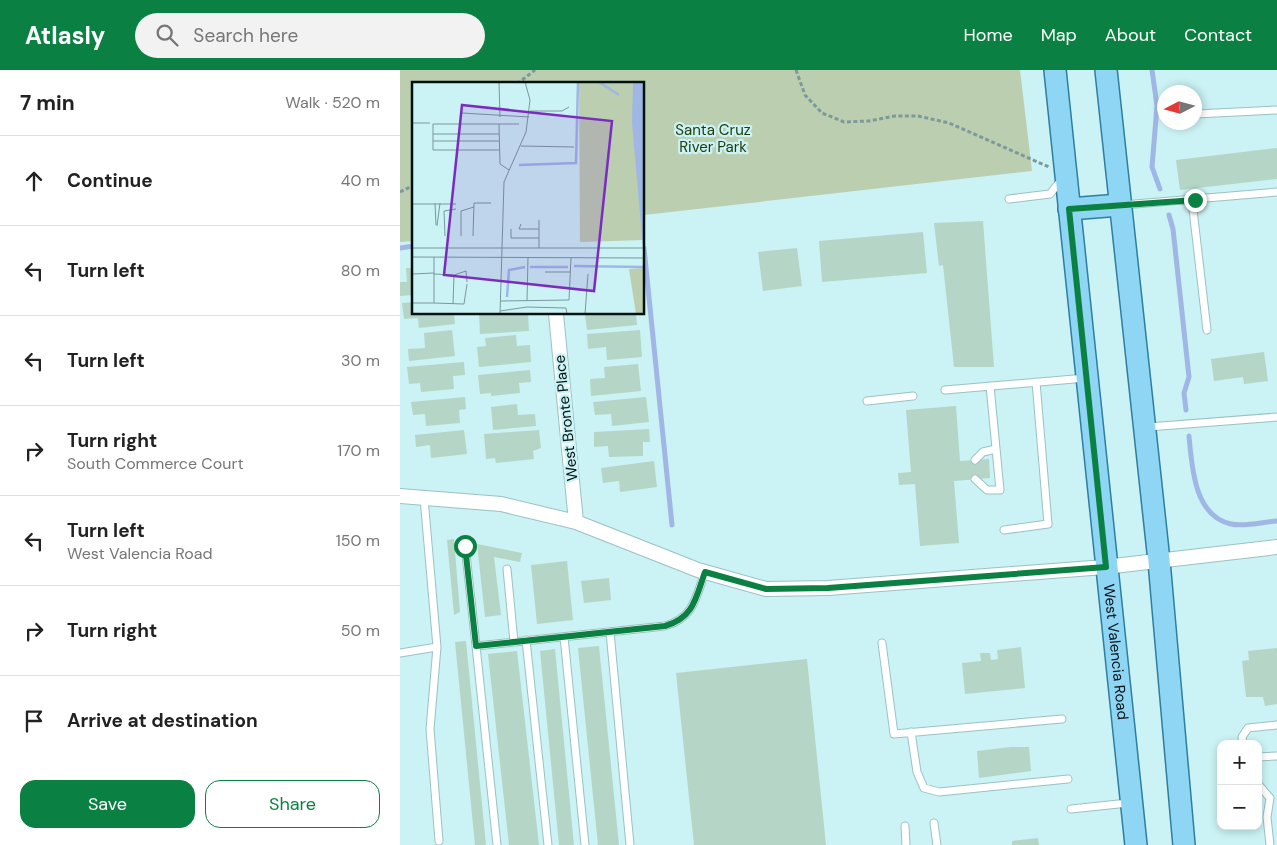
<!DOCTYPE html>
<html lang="en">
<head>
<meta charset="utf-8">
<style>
	body { margin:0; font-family:"DM Sans",sans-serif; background:#f2f2f2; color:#222 }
	.controls { position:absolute; right:15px; bottom:15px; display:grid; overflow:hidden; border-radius:10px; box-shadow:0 2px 8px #0003 }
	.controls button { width:45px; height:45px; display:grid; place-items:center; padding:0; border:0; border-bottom:1px solid #e0e0e0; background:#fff; color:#222; font:25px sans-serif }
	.compass { position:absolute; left:757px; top:15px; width:45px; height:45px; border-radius:50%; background:#fff; box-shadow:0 2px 8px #0003; rotate:264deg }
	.stop { position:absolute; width:15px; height:15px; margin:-11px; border:4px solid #0b8043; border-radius:50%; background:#fff }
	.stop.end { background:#0b8043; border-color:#fff; box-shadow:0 1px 5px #0008 }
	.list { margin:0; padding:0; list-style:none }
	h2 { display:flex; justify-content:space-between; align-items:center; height:65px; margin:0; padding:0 20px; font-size:21px }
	h2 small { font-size:16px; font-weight:400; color:#767676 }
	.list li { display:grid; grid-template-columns:32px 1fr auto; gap:15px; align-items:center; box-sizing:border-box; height:90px; padding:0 20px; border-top:1px solid #e0e0e0 }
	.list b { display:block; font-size:19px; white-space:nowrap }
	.list p { margin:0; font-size:16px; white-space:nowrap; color:#767676 }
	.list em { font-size:16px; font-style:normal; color:#767676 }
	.actions { display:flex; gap:10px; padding:15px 20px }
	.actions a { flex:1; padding:11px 0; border:1px solid #0b8043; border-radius:15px; text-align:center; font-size:18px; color:#0b8043 }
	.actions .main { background:#0b8043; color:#fff }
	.icon { flex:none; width:28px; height:28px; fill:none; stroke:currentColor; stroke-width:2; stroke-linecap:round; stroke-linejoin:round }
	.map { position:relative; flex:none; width:877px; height:775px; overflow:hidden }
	header { display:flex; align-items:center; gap:30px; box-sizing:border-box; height:70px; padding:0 25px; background:#0b8043; color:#fff }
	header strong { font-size:24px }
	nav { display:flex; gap:28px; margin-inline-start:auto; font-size:18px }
	.search { width:350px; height:45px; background:#f2f2f2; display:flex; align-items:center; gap:12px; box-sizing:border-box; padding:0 18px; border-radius:28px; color:#767676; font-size:19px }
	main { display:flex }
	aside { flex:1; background:#fff }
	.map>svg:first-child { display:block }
	.green { fill:#bbceb0 }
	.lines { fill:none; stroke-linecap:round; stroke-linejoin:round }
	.stream { stroke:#a0b7e5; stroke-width:5 }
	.building { fill:#b5d6c7 }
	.lane-casing { stroke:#9bc1c3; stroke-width:9 }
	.street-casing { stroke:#9bc1c3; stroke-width:16 }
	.primary-casing { stroke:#2e7ea0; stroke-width:24 }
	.path { stroke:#7d999b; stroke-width:3; stroke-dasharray:4 2.5; stroke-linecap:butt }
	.lane { stroke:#fff; stroke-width:7 }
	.street { stroke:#fff; stroke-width:14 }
	.primary { stroke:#8fd5f4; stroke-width:21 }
	.route { stroke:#0b8043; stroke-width:6 }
	.labels { text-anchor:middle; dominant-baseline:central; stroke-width:4.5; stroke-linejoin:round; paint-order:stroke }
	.park-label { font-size:15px; fill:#223c0a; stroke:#cbf2f4 }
	.street-label { font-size:15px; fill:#041112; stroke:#cbf2f4 }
	.inset-river { fill:none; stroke:#a0b7e5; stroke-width:2.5 }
	.inset-road { fill:none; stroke:#7b989a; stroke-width:1 }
	.view { fill:#7b2cbf; fill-opacity:0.15; stroke:#7b2cbf; stroke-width:2.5 }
	.inset-edge { fill:none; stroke:#041112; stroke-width:2.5 }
</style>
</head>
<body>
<header>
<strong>Atlasly</strong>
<div class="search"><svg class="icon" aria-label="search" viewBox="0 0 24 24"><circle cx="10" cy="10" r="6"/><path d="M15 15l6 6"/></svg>Search here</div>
<nav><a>Home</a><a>Map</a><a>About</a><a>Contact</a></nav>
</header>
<main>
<aside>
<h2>7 min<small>Walk · 520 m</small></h2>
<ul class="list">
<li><svg class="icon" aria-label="ahead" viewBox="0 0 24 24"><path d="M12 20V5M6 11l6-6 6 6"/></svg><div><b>Continue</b></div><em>40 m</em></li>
<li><svg class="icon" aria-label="left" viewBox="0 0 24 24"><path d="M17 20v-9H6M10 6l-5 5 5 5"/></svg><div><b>Turn left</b></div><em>80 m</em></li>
<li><svg class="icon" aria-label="left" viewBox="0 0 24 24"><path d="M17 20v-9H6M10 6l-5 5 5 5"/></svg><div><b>Turn left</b></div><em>30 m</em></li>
<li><svg class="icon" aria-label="right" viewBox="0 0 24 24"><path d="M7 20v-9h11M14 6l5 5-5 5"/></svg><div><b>Turn right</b><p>South Commerce Court</p></div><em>170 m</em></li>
<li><svg class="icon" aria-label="left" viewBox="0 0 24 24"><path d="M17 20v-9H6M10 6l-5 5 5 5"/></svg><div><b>Turn left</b><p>West Valencia Road</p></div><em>150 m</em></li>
<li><svg class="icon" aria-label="right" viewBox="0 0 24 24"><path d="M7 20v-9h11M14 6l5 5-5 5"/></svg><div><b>Turn right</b></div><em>50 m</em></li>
<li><svg class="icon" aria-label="arrive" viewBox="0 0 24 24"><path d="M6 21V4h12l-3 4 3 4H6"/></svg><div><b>Arrive at destination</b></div></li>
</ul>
<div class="actions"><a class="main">Save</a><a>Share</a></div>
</aside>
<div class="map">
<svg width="877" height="775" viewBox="0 0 877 775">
	<rect width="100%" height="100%" fill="#cbf2f4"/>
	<path class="green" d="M0,0H620L632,101L244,145V14H14V171L0,172Z"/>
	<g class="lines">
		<path class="stream" d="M752,0L757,36L752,97L760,119
			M769,145L773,159L789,307L784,323L786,340
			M0,178L14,176
			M244,178L272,455
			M789,366C792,397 794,446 831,454C844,457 863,452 877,451"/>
	</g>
	<path class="building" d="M877,78V109L780,120L776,90Z
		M583,151L594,297H554L543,195L539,196L534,153Z
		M523,162L527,203L422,212L419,171Z
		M397,178L402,216L363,221L358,182Z
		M6,198H14V225L0,226V212H7Z
		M14,232V244H54L55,254L19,258L18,248L4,249L2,233Z
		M79,244H128L129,261L80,264Z
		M196,244H236L237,255L187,260L185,245Z
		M52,260L55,286L9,291L8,279L25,278L24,263Z
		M240,260L242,287L207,290L206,277L188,279L187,264Z
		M116,265L117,276L130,275L131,292L79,297L77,277L86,276L85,268Z
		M864,282L868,311L844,314L843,307L814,311L811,289Z
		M64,292L65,305L53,306L54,319L21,322L20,313L9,314L7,297Z
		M238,294L241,321L191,326L190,309L205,308L204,297Z
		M130,300L131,312L119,313L120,323L91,326V323L80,324L78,305Z
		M65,327L66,339L59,340L60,353L26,356L25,344L13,345L11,332Z
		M246,327L249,352L212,356L211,344L195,345L193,332Z
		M117,334L118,345L135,344L136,356L93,360L91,337Z
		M556,336L560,391L589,389L590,408L554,411L559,473L520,476L515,414L499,415L498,403L511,402L506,340Z
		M249,359L250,372H243V386L209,387L208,376L194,377V362Z
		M64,360L67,384L31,388L30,375L16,377L15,365Z
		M139,360L141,378L133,381L134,389L96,393L95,388L86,389L84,364Z
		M254,391L257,417L220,422L219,411L203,413L201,398Z
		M54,469L60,542L54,545L47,470Z
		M77,474L122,483L120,492L94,487L101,545L85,547Z
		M167,491L173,550L137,554L131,495Z
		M209,508L211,530L184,533L181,511Z
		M66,571L86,775H75L55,572Z
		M199,576L219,775H198L178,578Z
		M621,577L625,618L565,624L562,593L581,591L580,583H590L591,590L598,589L597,580Z
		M877,578V634L865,636L863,627H846L842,591L849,590L848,581Z
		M155,579L174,775H159L140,581Z
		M117,581L139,775H109L88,584Z
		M407,589L426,775H294L276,603Z
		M611,677H629L631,701L579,708L577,681Z
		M638,768L639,775H612V771Z"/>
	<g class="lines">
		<defs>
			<path id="lane" d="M796,44L877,40
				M609,129L650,124L662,109
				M792,131L807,260
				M723,135L877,122
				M545,320L686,308
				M467,331L513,326
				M748,357L877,347
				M575,390L583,382L596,379
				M575,409L587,420H600L590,316
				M24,428L37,577L30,659L39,771
				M604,460L648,454L636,312
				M65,475L76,576
				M107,499L114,572
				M210,562L230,775
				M164,567L185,775
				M126,570L148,775
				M482,573L494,664L662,649
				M0,583L37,577
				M511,662L517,702L524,718L539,722L668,709
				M843,674L842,667L848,658L877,655
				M858,687L877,686
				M858,714L870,728L867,747L870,775
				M671,739L728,733
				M534,753L537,775
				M505,756L506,775
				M97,775L76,576L265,556C294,548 296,527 305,502"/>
			<path id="street" d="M156,244L176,452
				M0,426L101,434L176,452L298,500L366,519L428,518L705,497L877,477"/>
			<g id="primary">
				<path id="s1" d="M655,0L736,775"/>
				<path d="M706,0L759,491L784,775"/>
				<path d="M669,139L720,135"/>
			</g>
		</defs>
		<use href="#lane" class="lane-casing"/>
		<use href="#street" class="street-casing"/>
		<use href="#primary" class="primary-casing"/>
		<path class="path" d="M396,0L405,25L422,43L444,52L469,51L495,46H518L549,53L649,97
			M117,14L135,0
			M0,122L14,115"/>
		<use href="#lane" class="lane"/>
		<use href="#street" class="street"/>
		<use href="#primary" class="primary"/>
	</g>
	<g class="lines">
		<path class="route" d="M65,476L76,576L265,556C294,548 296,527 305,502L366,519L428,518L706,497L669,139L795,130"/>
	</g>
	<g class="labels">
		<g class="park-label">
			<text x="313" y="60">Santa Cruz<tspan x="313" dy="17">River Park</tspan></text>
		</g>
		<g class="street-label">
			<text transform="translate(166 348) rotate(-96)">West Bronte Place</text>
			<text stroke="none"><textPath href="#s1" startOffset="585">West Valencia Road</textPath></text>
		</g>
	</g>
	<g transform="translate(12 12)">
		<rect width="232" height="232" fill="#cbf2f4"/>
		<path d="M167,0H232V158L168,160ZM232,186V232H224L217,187Z" fill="#bbceb0"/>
		<path d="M221,0H232V177L220,41Z" fill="#a0b7e5"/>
		<path class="inset-river" d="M187,0L207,13M107,83L164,81L166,0M162,184L231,185M118,185H156M95,215L97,188L113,185"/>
		<path class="inset-road" d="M87,0L88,35M118,29H150L157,25M50,31L117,35M0,41H18M87,42H107M21,52H87M21,59H87M109,64L162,65M87,68H21V42H87L88,82L97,88M23,121L24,143M0,122H44M109,142L107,147H127M25,144L28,121M99,147V156H127M33,154L32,129L44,127M49,154V129L62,125M61,154L62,121H79M0,166H233M127,166V138M0,175L233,176M133,190H159M0,192L22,191M22,192L42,193L54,189L55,200M89,219L157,218L159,176M115,219L116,176M0,221H22V175M22,221L52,222L55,202M41,222L42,193M88,229L115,225L154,226L155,232M88,232L92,100L114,50L118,18L113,0M173,232L176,192"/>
		<path class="view" d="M50,23L200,39L182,209L32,193Z"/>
		<rect width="232" height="232" class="inset-edge"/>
	</g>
</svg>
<div class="controls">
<button>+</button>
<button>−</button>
</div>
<svg class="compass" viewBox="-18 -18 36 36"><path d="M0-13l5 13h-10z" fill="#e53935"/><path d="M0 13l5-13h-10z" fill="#767676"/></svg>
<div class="stop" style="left:65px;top:476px"></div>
<div class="stop end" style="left:795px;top:130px"></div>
</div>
</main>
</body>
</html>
